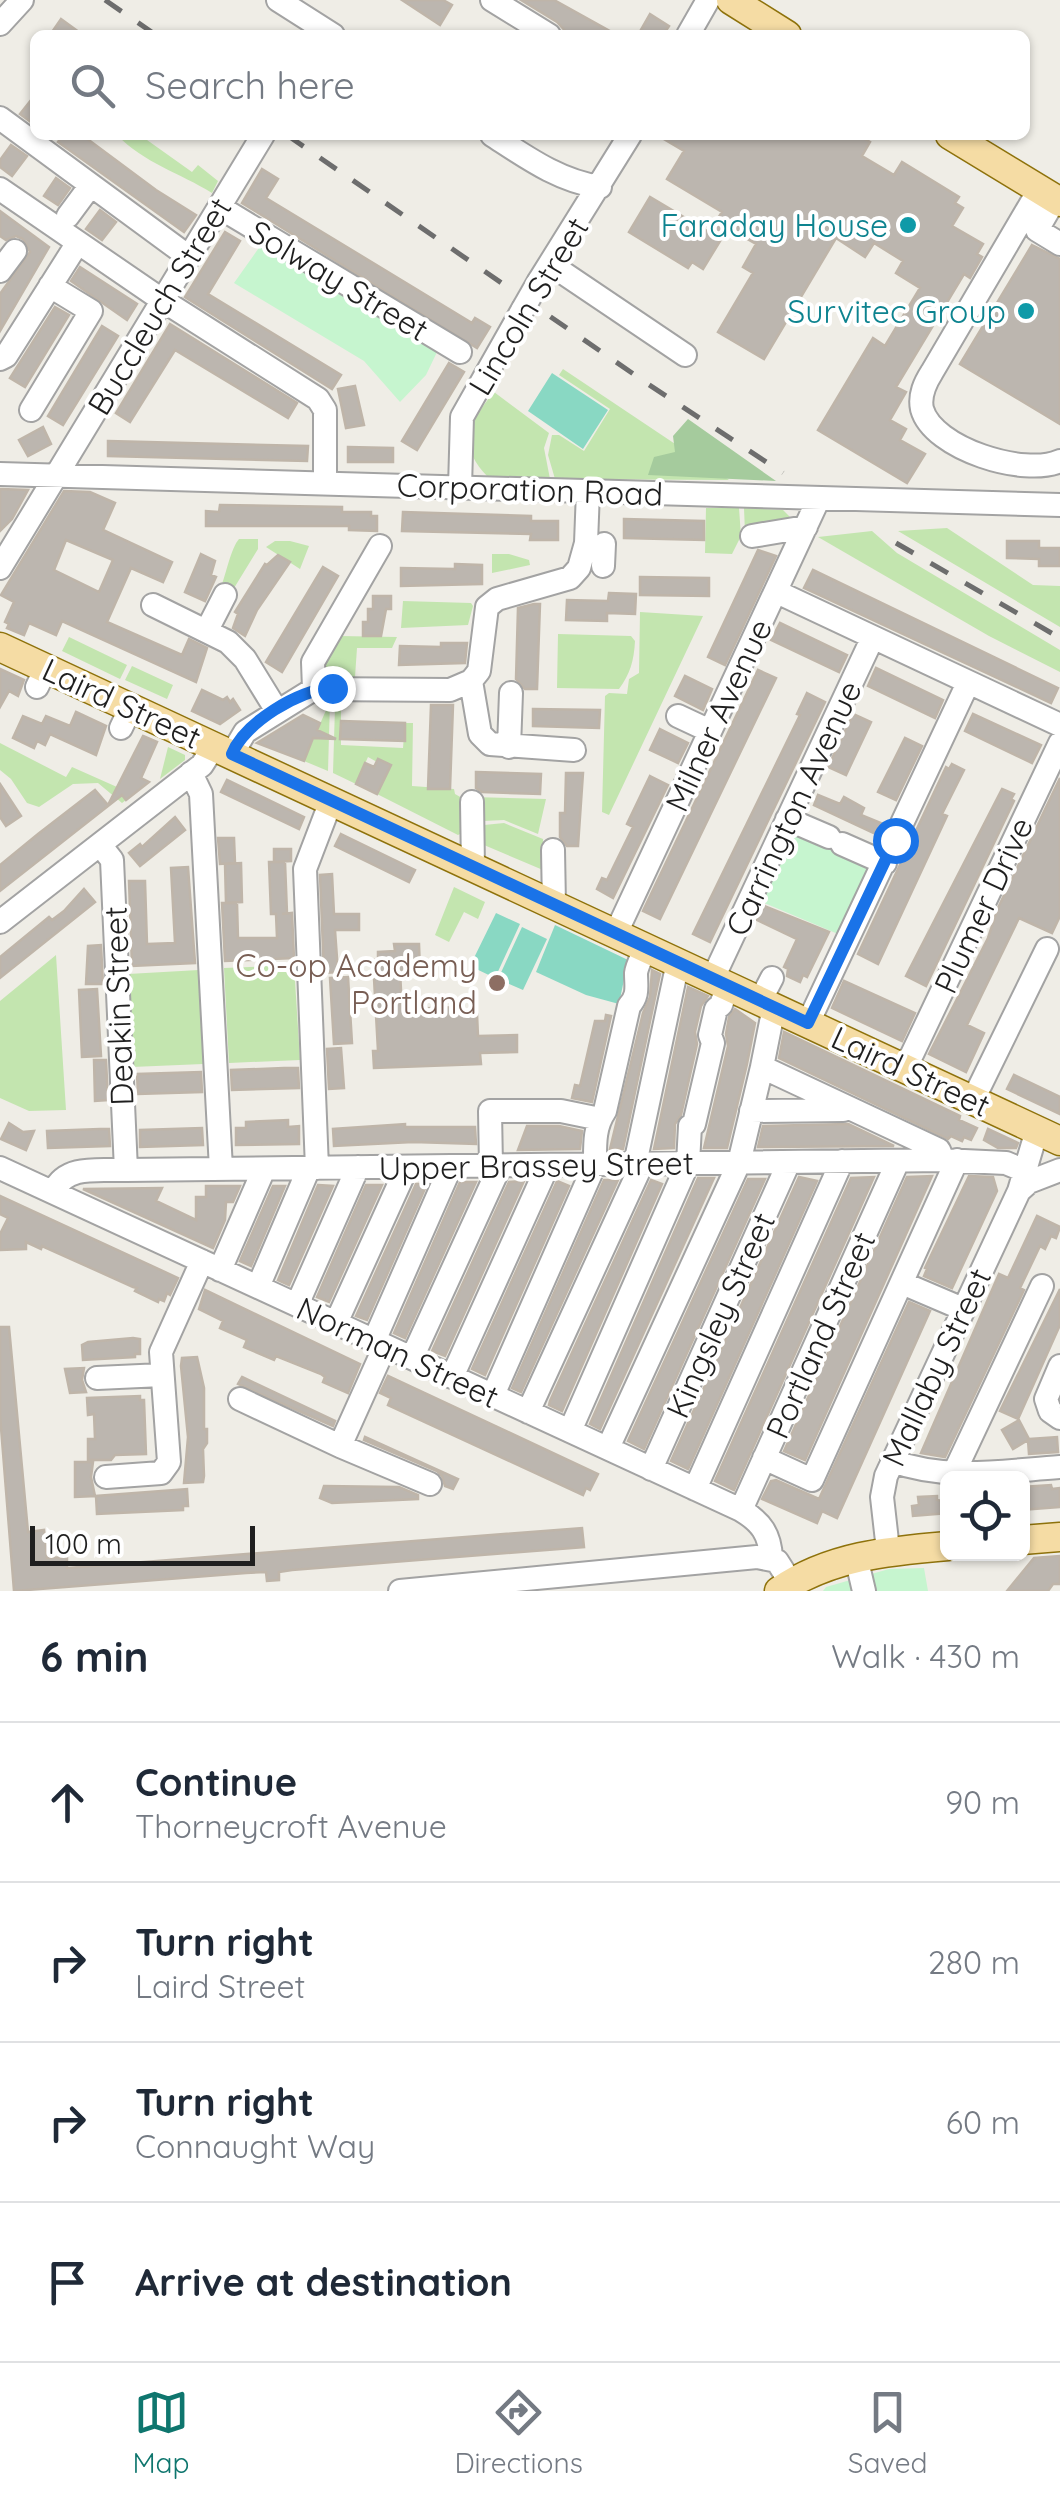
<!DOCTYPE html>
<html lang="en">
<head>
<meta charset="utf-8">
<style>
	body { margin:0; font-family:Quicksand,sans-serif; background:#f2f2f3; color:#1f2937 }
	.controls { position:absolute; right:30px; bottom:30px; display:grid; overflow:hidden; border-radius:15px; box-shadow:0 2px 8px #0004 }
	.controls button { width:90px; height:90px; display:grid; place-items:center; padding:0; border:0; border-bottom:2px solid #e0e1e3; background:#fff; color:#1f2937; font:50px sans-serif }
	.scale { position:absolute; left:30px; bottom:25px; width:225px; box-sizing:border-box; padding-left:10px; border:5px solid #1f1f1f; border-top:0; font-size:28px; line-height:35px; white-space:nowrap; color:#1f1f1f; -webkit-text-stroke:8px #fff; paint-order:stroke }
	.stop { position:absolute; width:30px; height:30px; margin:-22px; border:8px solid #1a73e8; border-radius:50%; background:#fff }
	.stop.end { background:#1a73e8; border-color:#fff; box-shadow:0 2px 10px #0008 }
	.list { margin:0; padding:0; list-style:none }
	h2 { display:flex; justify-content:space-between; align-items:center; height:130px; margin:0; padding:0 40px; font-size:42px }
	h2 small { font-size:32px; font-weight:400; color:#747a83 }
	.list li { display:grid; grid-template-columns:65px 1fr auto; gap:30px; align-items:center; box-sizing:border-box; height:160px; padding:0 40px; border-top:2px solid #e0e1e3 }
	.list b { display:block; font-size:38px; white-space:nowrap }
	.list p { margin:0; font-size:32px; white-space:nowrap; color:#747a83 }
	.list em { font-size:32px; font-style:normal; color:#747a83 }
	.icon { flex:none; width:55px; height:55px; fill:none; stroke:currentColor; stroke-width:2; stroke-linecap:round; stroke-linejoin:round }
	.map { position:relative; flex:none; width:1060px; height:1591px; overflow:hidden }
	.search { position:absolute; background:#fff; box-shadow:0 2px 8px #0004; left:30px; right:30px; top:30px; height:110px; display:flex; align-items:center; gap:25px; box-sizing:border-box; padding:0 35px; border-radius:15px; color:#747a83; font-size:38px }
	.sheet { height:770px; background:#fff }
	nav { display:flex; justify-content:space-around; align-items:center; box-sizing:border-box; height:140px; border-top:2px solid #e0e1e3; background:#fff; font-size:28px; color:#747a83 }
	nav a { display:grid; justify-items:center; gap:5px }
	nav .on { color:#0f766e }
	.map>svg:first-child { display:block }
	.grass { fill:#c3e5af }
	.forest { fill:#a5cb9d }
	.park { fill:#c6f5cf }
	.pitch { fill:#89d8c3 }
	.building { fill:#bcb6af; stroke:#bfb5a9; stroke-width:2.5; fill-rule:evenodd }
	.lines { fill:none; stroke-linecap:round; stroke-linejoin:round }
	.minor-casing { stroke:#a3a3a3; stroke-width:26 }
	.major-casing { stroke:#8e720b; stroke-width:31 }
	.minor { stroke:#fff; stroke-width:22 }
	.major { stroke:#f5dca4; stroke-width:28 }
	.rail { stroke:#6d6d6d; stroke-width:5; stroke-dasharray:20 20; stroke-linecap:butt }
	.minor-bridge-casing { stroke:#a3a3a3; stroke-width:26; stroke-linecap:butt }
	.minor-bridge { stroke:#fff; stroke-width:22 }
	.route { stroke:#1a73e8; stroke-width:12 }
	.culture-dot { fill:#0f9aa8; stroke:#fff; stroke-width:4 }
	.education-dot { fill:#8d6e63; stroke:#fff; stroke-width:4 }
	.labels { text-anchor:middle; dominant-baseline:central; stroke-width:8; stroke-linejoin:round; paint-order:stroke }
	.culture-label { font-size:32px; fill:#0d838f; stroke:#fff; text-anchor:end }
	.street-label { font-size:32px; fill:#1f1f1f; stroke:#fff }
	.education-label { font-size:32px; fill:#785e54; stroke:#fff; text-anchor:end }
</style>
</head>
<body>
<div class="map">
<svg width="1060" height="1591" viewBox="0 0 1060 1591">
	<rect width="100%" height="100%" fill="#efede6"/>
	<path class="grass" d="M117,135H140L192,172L198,165L218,181L212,193C180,173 144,163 117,135Z
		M563,369L729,480L555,479L548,455L552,435H559L584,451L610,409L559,375Z
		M494,392L549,433L544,448L550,479L487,476C457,446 470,421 494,392Z
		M706,508H739L741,536L732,554L705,553Z
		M744,508L783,510L791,518L745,533Z
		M947,528L1033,585L1060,586V627L898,531Z
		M872,531L897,553L1060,650V672L989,636L818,537Z
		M239,539H258V549L231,593L221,587C226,574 231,548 239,539Z
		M275,541H290L309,546L300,569L266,547Z
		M492,554H509L529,560L530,565L492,573Z
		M403,601L471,603L473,606L468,625L401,628Z
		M640,612L703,616L609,815L602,812L605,696L609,693L627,694L629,679L639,673Z
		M558,634L631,636L635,641C634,661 630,674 619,689L557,688Z
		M339,636L397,637L392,648H357L355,677L330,676L323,667Z
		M69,637L127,665L120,679L62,651Z
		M132,666L173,685L167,699L125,680Z
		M330,701L328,771L304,761Z
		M335,707H341V745L403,748L405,723H413L412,786L454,789L455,794L462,798V833L458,835L377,794L390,765L379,759L377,762L368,757L356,784L333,773Z
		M0,743L66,777L72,767L117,787L126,800L122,803L98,783L73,784L39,807L27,803L11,779L0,770Z
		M168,747L185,755V760L160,779Z
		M472,797L546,799L538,834L504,820L483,821Z
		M504,823L543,839V870L484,845V825Z
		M454,887L485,902L478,919L464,912L449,942L435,935Z
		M56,955L66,1110L29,1111L0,1098V1001Z
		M294,965L300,1060L229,1063L224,968Z
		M199,970L203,1064L132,1067L128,974Z"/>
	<path class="forest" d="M688,419L776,481L648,475L654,457L675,452L673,436Z"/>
	<path class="park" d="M261,245L438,350L426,375L400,402L364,361L234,283Z
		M795,831L870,866L838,934L762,902Z
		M924,1568L928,1591H823L826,1587L889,1569Z"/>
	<path class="pitch" d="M552,373L608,410L583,449L528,411Z
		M496,913L520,924L495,978L470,966Z
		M555,925L628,960L619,1004L586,995L536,972Z
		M522,927L547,939L523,990L498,979Z"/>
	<path class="building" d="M402,0H443L452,5L440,25Z
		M521,0H554L617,35H569L557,22Z
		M650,14L669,26L663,35H638Z
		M61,19L83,35H50Z
		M35,95V125L20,114Z
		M63,135H82L156,190L196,215L184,232L58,142Z
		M657,135H858L870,142L862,156L894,175L902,162L959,197L955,203L963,208L952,226L983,244L977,254L982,257L970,278L964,274L896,387L906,392L890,420L906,429L900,440L925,454L907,483L818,430L873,338L885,346L920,288L896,273L903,261L874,243L865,257L836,238L764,359L718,332L753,273L743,267L756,244L728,228L703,269L692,262L688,268L629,232L650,197L709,232L722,212L667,179L684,151Z
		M11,145L27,156L12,176L0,167V160Z
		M262,169L278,179L266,198L472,323L475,318L490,327L477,348L242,203Z
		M56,178L70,188L58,205L44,196Z
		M100,210L116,222L102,240L86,229Z
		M0,211L49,247L0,331V294L30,252L23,239L16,236L6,240L0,236Z
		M225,232L240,241L208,294L341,375L332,389L185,297Z
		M1032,245L1060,259V424L960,364Z
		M80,267L137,304L127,320L71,281Z
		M55,307L69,315L25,387L10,378Z
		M170,324L297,403L288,418L175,350L130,422L116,413Z
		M102,326L118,336L63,425L48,416Z
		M449,363L464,372L417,450L402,441Z
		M355,386L364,425L346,428L338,389Z
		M43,427L51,444L28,456L19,440Z
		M108,441L308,446L307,461L108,456Z
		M348,447L393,448V462H348Z
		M0,489L28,490L12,519L0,531Z
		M64,491L90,492L115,503L103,530L172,562L163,582L131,568L107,622L182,655L189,639L207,648L196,682L62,621L56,635L29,623L24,635L7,628L9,624L5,622L14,602L1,595ZM66,540L113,560L99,592L54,570Z
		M220,505L342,507V512H371V516H377V531L349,530V526H206V511L219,512Z
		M403,512L531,516V521H558V540H530L531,534L402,531Z
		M624,519L704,521V540L624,538Z
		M1007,541H1039V548H1060V566H1039V559L1007,558Z
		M758,550L776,556L725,665L708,657Z
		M201,554L215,561L211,575L216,577L205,601L185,592Z
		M278,555L290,562L257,610L245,636L233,628L238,614L235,612L265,564L267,565Z
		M455,564L482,565V584L401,586V568L455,569Z
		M323,567L338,576L282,672L266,662Z
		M813,570L1058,688L1051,703L804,588Z
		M640,577L709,578V596L640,595Z
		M609,593L636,594L635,614L607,613V621L566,620L567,600L608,601Z
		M373,596H391V609H386L381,636H363V622H368V609H373Z
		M534,604H540L537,689H525L516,679L518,608Z
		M780,623L847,655L839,672L771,640Z
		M441,643H467L465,663L399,665L400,646L441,647Z
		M876,668L943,700L935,718L868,686Z
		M0,669L24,680L18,696L9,691L0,707Z
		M758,670L776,678L660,919L643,911Z
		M685,676L712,689L703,710L675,696Z
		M202,690L223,700L227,697L230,702L233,699L240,710L220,724L192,711Z
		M807,693L825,702L710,942L693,934L800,715L797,714Z
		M431,705H453L450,789H428Z
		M533,709L600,710L599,728L533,726Z
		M76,712L106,726L96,755L50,734L45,745L37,741L34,748L13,738L23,716L42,724L46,716L70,726Z
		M853,714L871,722L846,775L828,767Z
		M973,714L1041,745L1032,763L965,731Z
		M303,715L320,723L317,730L336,739L313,738L304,761L257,743Z
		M341,721L405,723V741L340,739Z
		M660,729L688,743L678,763L650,750Z
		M143,736L157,742L141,778L149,782L126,800L122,795L0,891V865L38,834L95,790L108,805Z
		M905,738L922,746L896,800L878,792Z
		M378,759L391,765L377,794L356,784L365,763L374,767Z
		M952,764L964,770L942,814L947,816L878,964L858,954L946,767L949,769Z
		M476,772L541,774L540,794L482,792L476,788Z
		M566,773H583L578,846H567L560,837V813H565Z
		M650,776L668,785L613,898L597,889L602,878L607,880L633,827L627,824Z
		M1060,778V916L1052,933L1019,918L967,1025L984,1033L966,1072L929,1054L988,938L998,908Z
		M227,780L304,817L299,829L221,792Z
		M0,784L21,816L6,826L0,817Z
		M1002,789L1014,794L1011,799L1014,801L926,986L906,976Z
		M818,795L840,804L844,797L864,808L861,815L883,824L878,835L814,805Z
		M175,817L185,830L140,866L129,853L140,844L142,847Z
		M341,834L415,870L409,882L335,846Z
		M218,838H234L235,863L220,864Z
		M274,849H291V861L274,862Z
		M269,862H285L287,913L282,914L292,913L294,958L225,961L222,903H226L225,864L241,863L242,902L226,903H237L238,938H277L276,914H271Z
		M188,867L195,963L132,966L129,881H145L147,944L175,943L171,868Z
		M332,874L334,914H359V930H335L338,972L324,973L320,875Z
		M84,889L95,902L0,978V957L49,917L52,920L64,911Z
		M764,906L829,932L807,977L803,975L800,982L787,976L788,969L784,967L797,939L757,920Z
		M394,944H419L420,970L400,971L402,1009L462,1007L463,1014H477L478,1036L517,1035V1052L480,1053L481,1064L374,1068L373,1051H378L373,960H378V952L395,951Z
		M101,945L103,984H86L88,946Z
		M652,970L660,974L623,1149H610L643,1013L650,997Z
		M348,977L352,1043L334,1044L330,978Z
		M844,981L915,1013L902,1041L832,1008Z
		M688,987L708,996L701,1006L695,1032L697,1044L681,1115L675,1124L674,1148L654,1149Z
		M97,989L101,1056L82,1057L79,990Z
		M735,1009L755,1023L747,1064L727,1148H704L728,1046L726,1034L729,1017Z
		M606,1015L611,1016L592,1102L572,1098L575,1085L580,1086L595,1021H605Z
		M784,1032L960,1116L959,1120L977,1128L971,1140L964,1137L962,1141L951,1136L948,1139L779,1058Z
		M341,1048L344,1088L329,1089L327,1049Z
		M94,1060H106L108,1100L95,1101Z
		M284,1068H298L299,1088L232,1090L231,1070Z
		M201,1072L202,1092L138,1094L137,1074Z
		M1014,1075L1060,1097V1114L1007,1089Z
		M288,1120V1127L299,1126V1144L236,1145V1128H246V1122Z
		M9,1123L23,1132L34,1131L26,1150L1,1139Z
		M405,1124V1127H475L476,1144L413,1142L334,1146L333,1129Z
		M848,1124L894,1146L758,1147L763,1126Z
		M527,1126H559L582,1131L580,1149L518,1150Z
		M202,1128L203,1145L140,1147V1130Z
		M100,1129H109L110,1146L48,1148L47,1131Z
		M988,1129L1018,1143L1016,1148H998L984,1140Z
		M932,1176L805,1460L784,1451L907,1177Z
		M969,1176L993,1177L997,1191L952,1288L924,1276L927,1269L925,1268Z
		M799,1177L817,1181L688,1469L671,1461Z
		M874,1177L734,1490L715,1481L851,1178Z
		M698,1178H714L600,1429L590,1424Z
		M748,1179H765L644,1449L628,1441Z
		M604,1180H618L521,1392L512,1388Z
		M651,1180L662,1184L562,1411L549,1405L550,1401Z
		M524,1181L445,1356L432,1351L509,1182Z
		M557,1181L569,1186L485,1375L472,1369Z
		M460,1182H476L405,1338L394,1333Z
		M416,1184H427L367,1320L356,1316Z
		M318,1185L333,1186L289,1285L278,1280Z
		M366,1185H382L329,1302L317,1297Z
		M206,1186H240L233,1202H226L225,1220L213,1248L83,1189L162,1188L156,1201L196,1220V1197H206Z
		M273,1186H285L251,1266L240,1261Z
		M0,1196L178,1278L170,1295L167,1293L164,1301L159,1299L158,1302L135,1291L137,1288L133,1287L42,1246L41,1249L26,1242V1249L0,1250V1234L8,1218L0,1214Z
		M1037,1216L1060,1227L1056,1238L1051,1236L1045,1249L1040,1246L1020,1288L1024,1290L945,1457L921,1453L999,1274L1008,1278Z
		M1060,1289V1325L1018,1419L1000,1411Z
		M205,1290L360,1364L348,1393L323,1382L325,1377L321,1374L276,1356L274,1360L244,1347L247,1340L220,1328L223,1321L199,1309Z
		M909,1302L930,1311L837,1518L822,1511L817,1523L762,1499L771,1481L776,1480L819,1499Z
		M0,1327H9L28,1532L44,1530L47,1558L67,1557V1568L582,1528L584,1547L292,1570L279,1572V1580L267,1581L266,1572L246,1573L14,1591L0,1415Z
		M133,1338L140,1339V1354H135V1357L83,1360L82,1345L88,1342Z
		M197,1357L204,1388V1429H207V1443L203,1449L204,1476L203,1482L184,1483L188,1437L181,1366L182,1358Z
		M84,1368L82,1380L86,1392L70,1393L65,1369Z
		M388,1376L598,1474L590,1490L586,1488L583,1495L388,1405L391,1398L380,1393Z
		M242,1377L335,1421L333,1426L238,1384Z
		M140,1396V1400H144L146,1454L115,1455L111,1460H88V1439H95L94,1414L88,1415L87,1398Z
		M1019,1420L1029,1439L1057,1437L1058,1452L1029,1454L1028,1440L1013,1449L1002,1430Z
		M365,1437L458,1479L453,1489L445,1486L442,1476L437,1471L364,1440Z
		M75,1462H93L91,1477L95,1496L75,1497Z
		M1051,1485L1052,1489L1060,1488V1507L1022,1510V1487Z
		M324,1486L399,1487L418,1495V1499L332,1503L320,1498Z
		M187,1489L188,1506H183V1510L97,1514L96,1496Z
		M937,1496V1500L948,1502V1513L913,1516L912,1506L919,1505L918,1497Z
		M1060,1556V1584H1053L1048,1591H1007L1034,1558Z"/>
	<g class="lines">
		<defs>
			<path id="minor" d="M278,0L333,35
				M492,0L549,35
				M0,24L22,0
				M688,35L708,0
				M0,118L189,257
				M492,135C526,157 559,181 600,187
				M0,189L162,300L318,399L325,410V483
				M1039,190L932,372C925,383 919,395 922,409C933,449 1025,477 1060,461
				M1055,199L1037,230L1060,244
				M219,207L460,352
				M68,216L91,185
				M550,264L685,355
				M0,271L15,251
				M539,281L630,135
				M0,359L6,356L77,244
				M31,410L91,311L50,286
				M0,474L1060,505
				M460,487L462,417L523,309
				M752,536L806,527
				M603,566L604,544
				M0,568L263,135
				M777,592L1060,725
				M153,605L228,642L245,659L277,711
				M207,630L225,595
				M471,681L480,734L490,744L574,750
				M37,687L46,668
				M314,689L313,662L380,546
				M678,716L710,731
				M121,728L131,707
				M509,747L511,693
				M232,754L245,732L314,689L450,690L471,681L479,671L487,607L497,599L570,578L579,568L586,543L588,491
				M191,773L201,794L221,1169
				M472,802L473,867
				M787,819L829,837
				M842,844L885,863
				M101,846L112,860L126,1170
				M553,850L554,905
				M0,922L202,765L214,746
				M616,933L819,498
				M713,978L872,639
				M760,1001L772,978
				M808,1023L968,683
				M762,1067L774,1007
				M906,1067L1060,743
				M973,1100L1047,949
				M751,1111L843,1110
				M635,1164L678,962
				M491,1166L490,1111H561L600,1119
				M0,1168L741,1510C761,1522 770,1534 771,1558
				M317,1168L305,869L331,801
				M54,1191C66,1164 100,1171 126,1170L943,1160L1006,1163L1025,1171
				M1019,1191L1029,1182L1060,1170
				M220,1270L264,1169
				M902,1283L963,1309
				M258,1287L309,1168
				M297,1305L358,1167
				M336,1323L407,1167
				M374,1341L451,1166
				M412,1358L500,1166
				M1060,1366L1046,1399L1050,1411L1060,1418
				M452,1377L548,1165
				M97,1378L162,1375
				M493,1395L595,1164C595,1145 594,1127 605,1111L629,1006C639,995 636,987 636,973C637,965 643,955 646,947
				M240,1399L340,1446L385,1346
				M528,1412L642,1164
				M570,1431L688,1163L690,1126L694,1124L713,1043L710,1035L716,1009L721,1005L728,985
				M340,1446L430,1484
				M608,1448L739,1163L762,1067L939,1150L943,1160
				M764,1458L812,1480L957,1160
				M892,1461C948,1481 1002,1471 1060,1467
				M651,1469L789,1162
				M953,1475L1042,1286
				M106,1477L161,1473L169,1462L161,1352L202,1261
				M695,1489L842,1161
				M741,1510L898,1161
				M888,1550L882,1497L886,1476L1019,1191L1037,1130
				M856,1557L864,1591
				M400,1591L757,1557L777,1561L791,1583"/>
			<path id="major" d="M731,0L787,35
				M950,135L1060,202
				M0,647L1060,1141
				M1022,1540L1060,1537
				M779,1591C830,1556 888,1551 948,1546"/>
		</defs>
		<use href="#minor" class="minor-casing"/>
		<use href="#major" class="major-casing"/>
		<use href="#minor" class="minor"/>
		<use href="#major" class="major"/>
		<path class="rail" d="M105,0L156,35
			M287,135L648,384L783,473
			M896,543L1060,638"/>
		<defs>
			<path id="minor-bridge" d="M523,309L539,281"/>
		</defs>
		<use href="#minor-bridge" class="minor-bridge-casing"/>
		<use href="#minor-bridge" class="minor-bridge"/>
	</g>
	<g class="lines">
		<path class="route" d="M332,688C300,689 244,723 232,754L808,1023L895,840"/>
	</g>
	<g class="culture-dot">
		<circle cx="908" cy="225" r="10"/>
		<circle cx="1026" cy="311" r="10"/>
	</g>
	<circle class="education-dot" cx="497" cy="983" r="10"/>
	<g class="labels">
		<g class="culture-label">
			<text x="888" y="225">Faraday House</text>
			<text x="1006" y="311">Survitec Group</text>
		</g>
		<g class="street-label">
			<text transform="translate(339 280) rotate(31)">Solway Street</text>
			<text transform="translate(159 306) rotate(-59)">Buccleuch Street</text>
			<text transform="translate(528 306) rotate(-59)">Lincoln Street</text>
			<text transform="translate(530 489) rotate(2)">Corporation Road</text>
			<text transform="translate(122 703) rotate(25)">Laird Street</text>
			<text transform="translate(718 715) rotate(-65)">Milner Avenue</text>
			<text transform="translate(793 808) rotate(-65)">Carrington Avenue</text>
			<text transform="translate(983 905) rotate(-65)">Plumer Drive</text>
			<text transform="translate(118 1006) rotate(-92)">Deakin Street</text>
			<text transform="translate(911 1071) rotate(25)">Laird Street</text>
			<text transform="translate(536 1165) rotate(-1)">Upper Brassey Street</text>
			<text transform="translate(720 1315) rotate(-66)">Kingsley Street</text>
			<text transform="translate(820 1335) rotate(-66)">Portland Street</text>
			<text transform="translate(398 1352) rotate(25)">Norman Street</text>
			<text transform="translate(936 1367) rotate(-65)">Mallaby Street</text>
		</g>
		<g class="education-label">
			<text x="477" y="965">Co-op Academy<tspan x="477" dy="37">Portland</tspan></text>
		</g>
	</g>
</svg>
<div class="controls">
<button><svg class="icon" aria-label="locate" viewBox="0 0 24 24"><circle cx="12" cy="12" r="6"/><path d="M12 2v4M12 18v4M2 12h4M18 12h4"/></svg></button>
</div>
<div class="scale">100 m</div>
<div class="stop" style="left:895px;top:840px"></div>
<div class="stop end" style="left:332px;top:688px"></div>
<div class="search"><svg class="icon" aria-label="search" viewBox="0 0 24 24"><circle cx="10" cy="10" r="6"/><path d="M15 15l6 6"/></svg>Search here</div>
</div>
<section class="sheet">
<h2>6 min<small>Walk · 430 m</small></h2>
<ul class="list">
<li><svg class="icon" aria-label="ahead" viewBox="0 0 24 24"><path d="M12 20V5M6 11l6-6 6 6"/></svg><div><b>Continue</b><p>Thorneycroft Avenue</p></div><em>90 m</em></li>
<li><svg class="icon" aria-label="right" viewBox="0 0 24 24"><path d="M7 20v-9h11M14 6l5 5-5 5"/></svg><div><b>Turn right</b><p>Laird Street</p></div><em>280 m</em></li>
<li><svg class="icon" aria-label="right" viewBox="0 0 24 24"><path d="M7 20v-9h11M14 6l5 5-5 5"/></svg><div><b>Turn right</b><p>Connaught Way</p></div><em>60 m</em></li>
<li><svg class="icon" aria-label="arrive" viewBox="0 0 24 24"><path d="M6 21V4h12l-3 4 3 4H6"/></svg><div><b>Arrive at destination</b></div></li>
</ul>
</section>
<nav>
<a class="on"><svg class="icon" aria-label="map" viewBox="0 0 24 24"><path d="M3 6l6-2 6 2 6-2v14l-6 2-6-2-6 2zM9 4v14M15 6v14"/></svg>Map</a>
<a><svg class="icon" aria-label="directions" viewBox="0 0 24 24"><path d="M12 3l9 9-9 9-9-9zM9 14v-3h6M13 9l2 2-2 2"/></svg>Directions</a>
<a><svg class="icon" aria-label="saved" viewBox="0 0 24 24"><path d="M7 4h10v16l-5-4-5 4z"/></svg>Saved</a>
</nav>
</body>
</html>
